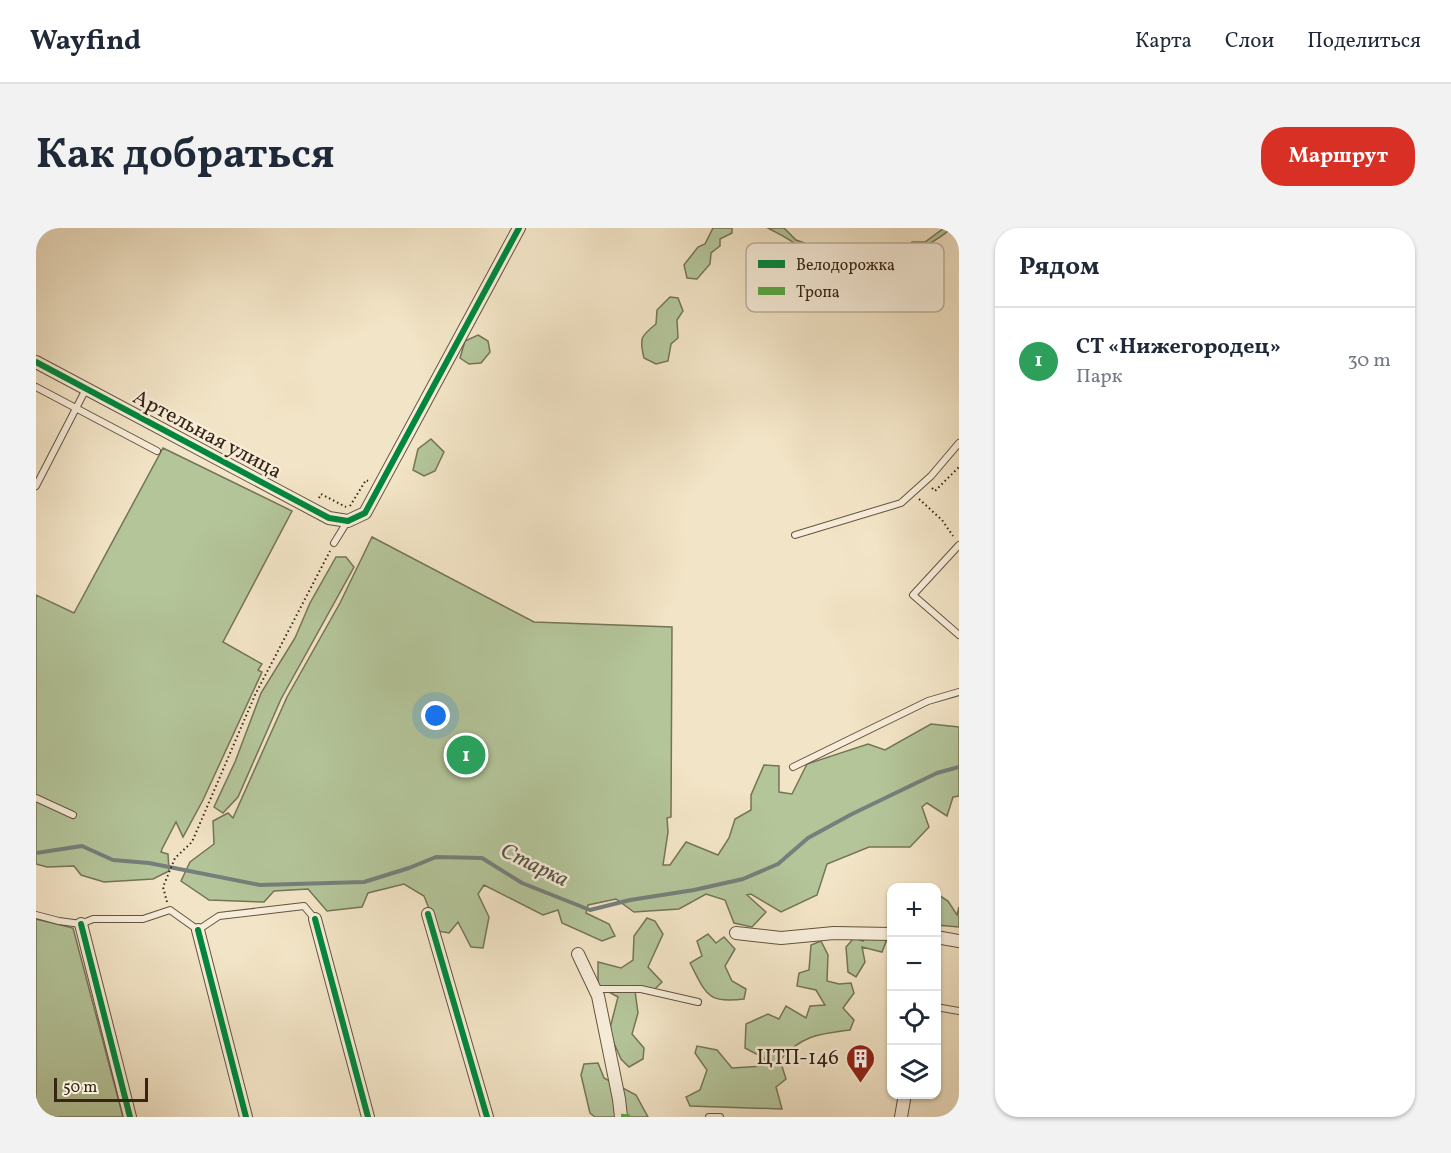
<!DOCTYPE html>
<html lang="ru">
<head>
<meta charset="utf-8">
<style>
	body { margin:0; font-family:Vollkorn,serif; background:#f2f2f3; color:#1f2937 }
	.controls { position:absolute; right:18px; bottom:18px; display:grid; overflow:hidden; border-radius:12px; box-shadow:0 2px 4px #0004 }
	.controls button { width:54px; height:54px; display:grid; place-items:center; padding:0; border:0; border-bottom:2px solid #e0e1e3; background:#fff; color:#1f2937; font:30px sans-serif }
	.scale { position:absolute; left:18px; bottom:15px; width:94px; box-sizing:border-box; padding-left:6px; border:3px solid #362414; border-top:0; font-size:16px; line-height:21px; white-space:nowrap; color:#362414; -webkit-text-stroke:4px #f7edda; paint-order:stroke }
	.you { position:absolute; left:400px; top:488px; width:21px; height:21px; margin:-15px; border:4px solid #fff; border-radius:50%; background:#1a73e8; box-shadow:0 0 0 9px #1a73e833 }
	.badge { display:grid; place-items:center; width:39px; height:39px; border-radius:50%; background:#d93025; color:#fff; font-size:20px; font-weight:700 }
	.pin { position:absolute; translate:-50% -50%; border:3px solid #fff; box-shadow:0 2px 6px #0006 }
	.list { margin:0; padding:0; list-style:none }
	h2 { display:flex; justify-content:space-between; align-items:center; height:78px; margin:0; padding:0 24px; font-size:26px }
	h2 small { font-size:20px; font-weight:400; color:#747a83 }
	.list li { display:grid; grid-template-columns:39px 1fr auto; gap:18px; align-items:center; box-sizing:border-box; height:108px; padding:0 24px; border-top:2px solid #e0e1e3 }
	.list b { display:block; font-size:22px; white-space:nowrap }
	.list p { margin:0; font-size:20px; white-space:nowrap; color:#747a83 }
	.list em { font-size:20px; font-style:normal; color:#747a83 }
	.icon { flex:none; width:33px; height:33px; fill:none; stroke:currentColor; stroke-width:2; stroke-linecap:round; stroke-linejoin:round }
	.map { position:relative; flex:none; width:923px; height:889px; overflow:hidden; border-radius:24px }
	header { display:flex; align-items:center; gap:36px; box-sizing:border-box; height:84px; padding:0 30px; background:#fff; border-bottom:2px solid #e0e1e3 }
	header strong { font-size:28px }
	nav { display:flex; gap:33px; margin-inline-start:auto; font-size:21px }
	.intro { display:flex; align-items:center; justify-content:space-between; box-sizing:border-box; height:144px; padding:0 36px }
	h1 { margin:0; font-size:42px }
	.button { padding:15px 27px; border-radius:24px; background:#d93025; color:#fff; font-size:21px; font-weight:700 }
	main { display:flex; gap:36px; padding:0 36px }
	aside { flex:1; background:#fff; border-radius:24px; box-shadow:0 2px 4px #0004 }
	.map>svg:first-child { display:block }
	.green { fill:#b4c59a; stroke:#757457; stroke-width:1.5 }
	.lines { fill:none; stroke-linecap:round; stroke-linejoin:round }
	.stream { stroke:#767f7b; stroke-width:4 }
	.lane-casing { stroke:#655440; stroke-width:8 }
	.street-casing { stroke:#655440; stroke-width:14 }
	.path { stroke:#362414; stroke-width:2; stroke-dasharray:1.5 3; stroke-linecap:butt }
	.lane { stroke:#f7edda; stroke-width:6 }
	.street { stroke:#f7edda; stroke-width:12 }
	.quiet { stroke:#55aa42; stroke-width:4.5; stroke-dasharray:9 4.5; stroke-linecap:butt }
	.cycleway-casing { stroke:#f7edda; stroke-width:10 }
	.cycleway { stroke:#00873e; stroke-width:6 }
	.labels { text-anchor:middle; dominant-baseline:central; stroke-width:5; stroke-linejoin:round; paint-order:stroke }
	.street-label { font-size:21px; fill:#362414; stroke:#f7edda }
	.poi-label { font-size:21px; fill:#362414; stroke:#f7edda; text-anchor:end }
	.water-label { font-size:22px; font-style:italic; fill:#565247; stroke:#f7edda }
	.key { fill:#f7edda; stroke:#bdb19f; stroke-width:1.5 }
	.key-label { font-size:16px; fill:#362414 }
</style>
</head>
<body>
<header>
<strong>Wayfind</strong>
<nav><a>Карта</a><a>Слои</a><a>Поделиться</a></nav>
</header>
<div class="intro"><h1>Как добраться</h1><a class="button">Маршрут</a></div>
<main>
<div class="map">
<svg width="923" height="889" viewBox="0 0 923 889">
	<rect width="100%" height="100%" fill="#f2e4c6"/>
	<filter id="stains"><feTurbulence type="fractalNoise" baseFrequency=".00333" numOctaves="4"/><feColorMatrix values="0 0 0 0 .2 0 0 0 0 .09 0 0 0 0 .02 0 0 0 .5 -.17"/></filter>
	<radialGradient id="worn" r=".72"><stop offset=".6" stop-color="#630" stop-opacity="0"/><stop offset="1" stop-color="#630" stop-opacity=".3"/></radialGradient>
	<path class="green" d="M677,0H696V5L684,11V18L675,25L674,36L661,51L651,50L648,37L662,19L669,16Z
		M732,0H748L760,12L791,23L812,41C789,44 775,27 758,15C750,9 741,5 732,0Z
		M908,0H915C905,11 892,14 885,24L839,51L835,49L838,42L850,38L861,24H871L876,14H889Z
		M634,69L642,70L647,83L641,92L642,110L635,116L632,133L620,136L608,130C603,110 605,108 620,96L621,82Z
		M442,107L452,113L454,124L445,135L433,136L424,130L429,113Z
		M395,211L408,224L399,243L388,248L377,242L382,221Z
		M127,220L256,283L187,414L226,436L222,442L226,444L167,572L147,609L140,594L126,621L125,624L132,626L133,643L117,651L68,654L45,647L38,638L11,639L0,636V367L38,385Z
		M336,309L498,394L636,399L635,589L631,590L632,604L627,637H634L650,614L682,627L693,610L699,591L715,582V567L728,537L743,538V564L756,566L771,536L832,516L849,522L895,496L923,499V568L917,569L911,588L891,575L886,579L893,599L874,619H833L791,636L781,667L745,684L715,666L711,667L730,684L716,699L698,695L689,672L670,666L643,681L598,684L580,671L552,677L550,685L573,696L579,708L566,713L526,695L522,682L507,687L448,657L442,666L453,689L447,720L435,719L422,694L413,705L402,703L388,668L368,656L332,665L326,679L291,683L272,661L238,663L228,674L173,672L145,653L154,634L178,616L177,593L192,585L197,590L251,469L304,375Z
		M300,329H310L318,339L245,471L202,569L187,585L178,579L199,534L225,465L259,410L274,375Z
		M901,666L912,673L921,687L923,679V699L901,697Z
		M611,690L619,693L627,706L612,739L626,754L614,766L599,763L602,785L596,806L608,820L607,831L593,839L585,831L573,804L582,769L562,758V734L585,740L597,732L598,708Z
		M0,691L37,700L87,889H0Z
		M833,702L851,711L846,724L826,719L829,734L820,749L812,744L810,719L818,710L827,713Z
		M672,706L680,715L688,709L699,721L689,738L696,753L710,761L708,771C670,776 670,765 654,735L666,728L661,713Z
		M785,713L792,727L791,753L803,756L815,755L818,765L807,780L818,792L814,802C783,806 766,807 744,832L750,851L740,859L746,881L654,878L650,869L664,862L671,842L659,825L661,818L681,822L696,840L728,838V830L709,820L710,796L732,786L743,791L750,778L770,790L774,778L789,777L780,762L761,758L763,745L773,742L775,717Z
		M562,835L568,850L600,867L612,889H559L554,885L545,847L548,836Z"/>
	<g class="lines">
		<path class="stream" d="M0,625L46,618L77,632L113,635L224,657L328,654L373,640L400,629L446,630L486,655L554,682L594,672L658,662L707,651L742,636L772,610L816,586L901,545L923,539"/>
		<defs>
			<path id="lane" d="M0,159L121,223
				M0,258L50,161
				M759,307L865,275L895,248L923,215
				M298,315L311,294
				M923,317L877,367L923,407
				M757,539L892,473L923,464
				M0,570L37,587
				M0,687L23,693L45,696L57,691H107L134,682L162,702L183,688L268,678L279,691
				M560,761H605L662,774
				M900,779L923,783
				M673,889H684"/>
			<path id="street" d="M0,134L293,290L312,293L329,285L483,0
				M392,686L451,889
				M279,691L332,889
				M45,696L94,889
				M162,702L210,889
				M700,705L745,710L798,705L856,706
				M900,709L923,713
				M542,726L562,768L583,871L585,889
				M865,889L869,866"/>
		</defs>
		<use href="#lane" class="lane-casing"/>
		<use href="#street" class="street-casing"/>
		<path class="path" d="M896,260L899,263L923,239
			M283,270L285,266L310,279
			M883,271L906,292L917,308
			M314,278L330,252L332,253
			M131,674L127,659L139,630L156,614L219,467L294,323"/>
		<use href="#lane" class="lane"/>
		<use href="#street" class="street"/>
		<path class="quiet" d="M585,888L596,889"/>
		<defs>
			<path id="cycleway" d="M0,134L293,290L312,293L329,285L483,0
				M392,686L451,889
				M279,691L332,889
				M45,696L94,889
				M162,702L210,889"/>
		</defs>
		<use href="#cycleway" class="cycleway-casing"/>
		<use href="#cycleway" class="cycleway"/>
	</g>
	<defs>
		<symbol id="building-pin" viewBox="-11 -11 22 30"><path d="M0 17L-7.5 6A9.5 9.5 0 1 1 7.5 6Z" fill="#8f2418" stroke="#f7edda"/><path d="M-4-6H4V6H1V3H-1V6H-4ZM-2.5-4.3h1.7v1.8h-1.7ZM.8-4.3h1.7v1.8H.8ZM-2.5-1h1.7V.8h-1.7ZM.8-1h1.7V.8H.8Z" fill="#fff"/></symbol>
	</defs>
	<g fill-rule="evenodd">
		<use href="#building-pin" x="808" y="814" width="33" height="45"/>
	</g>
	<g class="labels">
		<g class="street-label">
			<text transform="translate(171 207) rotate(28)">Артельная улица</text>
		</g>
		<g class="poi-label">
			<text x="803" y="830">ЦТП-146</text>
		</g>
		<g class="water-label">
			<text transform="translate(498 638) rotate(26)">Старка</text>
		</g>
	</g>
	<rect x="710" y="15" width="198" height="69" rx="9" class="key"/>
	<rect x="722" y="32" width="27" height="8" fill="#00873e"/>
	<rect x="722" y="59" width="27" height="8" fill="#55aa42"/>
	<g class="key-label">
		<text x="760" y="42">Велодорожка</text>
		<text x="760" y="69">Тропа</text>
	</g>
	<rect width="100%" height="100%" filter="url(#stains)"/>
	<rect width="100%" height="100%" fill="url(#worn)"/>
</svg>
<div class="controls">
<button>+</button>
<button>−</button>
<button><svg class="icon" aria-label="locate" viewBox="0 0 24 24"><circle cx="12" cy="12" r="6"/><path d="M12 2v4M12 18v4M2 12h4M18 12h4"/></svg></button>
<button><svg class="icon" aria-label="layers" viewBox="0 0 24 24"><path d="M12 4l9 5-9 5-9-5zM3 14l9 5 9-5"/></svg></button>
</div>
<div class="scale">50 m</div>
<div class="you"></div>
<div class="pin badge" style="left:430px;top:527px;background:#2e9e5b">1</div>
</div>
<aside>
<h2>Рядом<small></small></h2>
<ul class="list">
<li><span class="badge" style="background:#2e9e5b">1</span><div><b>СТ «Нижегородец»</b><p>Парк</p></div><em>30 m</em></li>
</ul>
</aside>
</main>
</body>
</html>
